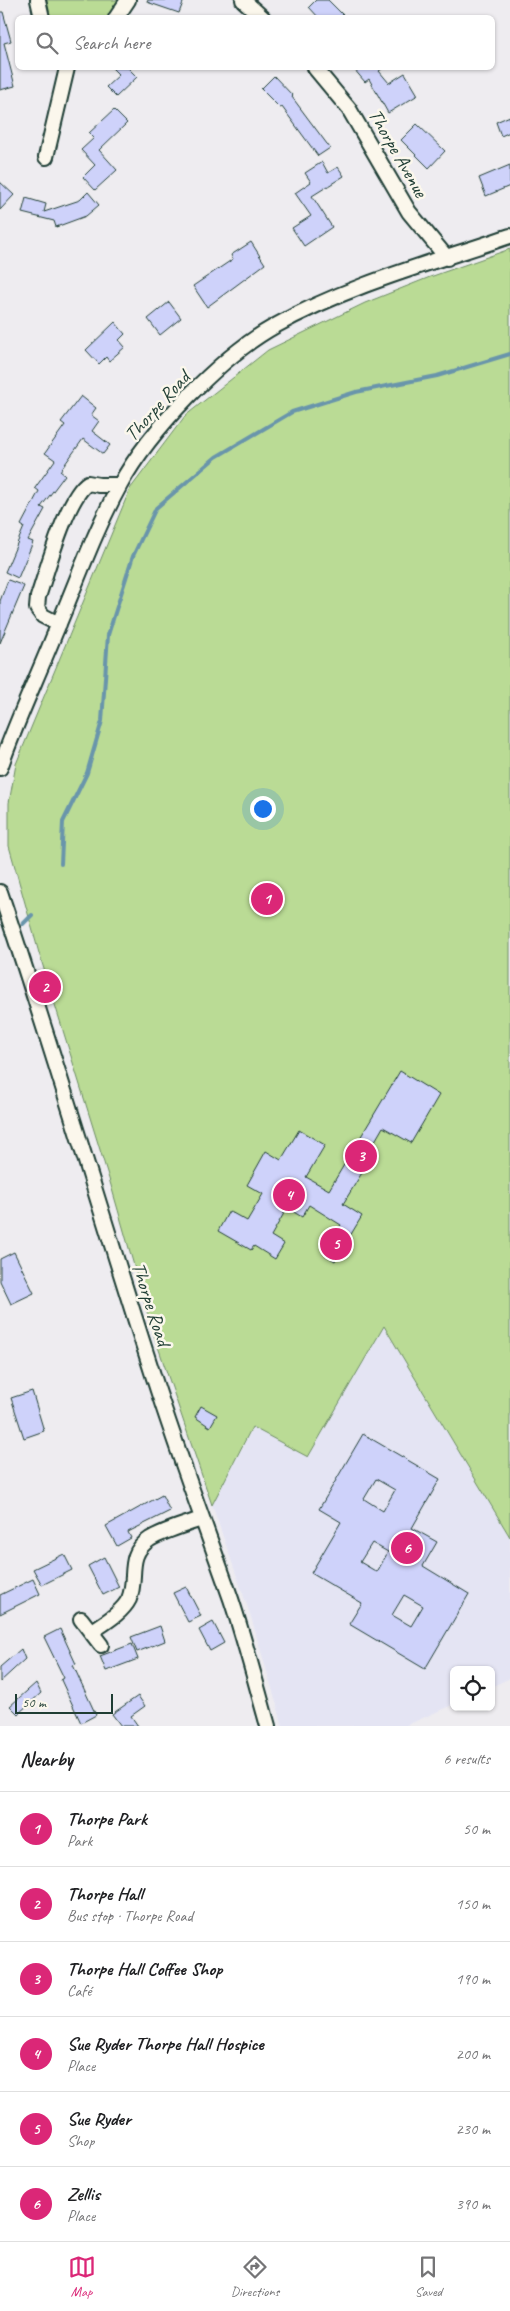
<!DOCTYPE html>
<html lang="en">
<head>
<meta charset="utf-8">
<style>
	body { margin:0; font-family:Caveat,sans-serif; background:#f2f2f2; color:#202124 }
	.controls { position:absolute; right:15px; bottom:15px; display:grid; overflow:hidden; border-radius:8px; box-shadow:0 1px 4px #0004 }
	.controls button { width:45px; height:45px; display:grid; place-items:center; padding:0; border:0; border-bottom:1px solid #e0e0e0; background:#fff; color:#202124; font:25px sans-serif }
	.scale { position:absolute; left:15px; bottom:12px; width:98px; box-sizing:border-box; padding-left:5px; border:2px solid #1f3d34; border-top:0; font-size:14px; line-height:18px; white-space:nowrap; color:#1f3d34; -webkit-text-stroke:4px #fbf7ec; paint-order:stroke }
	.you { position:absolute; left:262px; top:808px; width:18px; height:18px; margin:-12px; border:4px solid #fff; border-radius:50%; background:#1a73e8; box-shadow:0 0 0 8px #1a73e833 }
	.badge { display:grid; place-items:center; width:32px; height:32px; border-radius:50%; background:#db2777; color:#fff; font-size:16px; font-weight:700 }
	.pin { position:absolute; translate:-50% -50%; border:2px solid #fff; box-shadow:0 1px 5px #0006 }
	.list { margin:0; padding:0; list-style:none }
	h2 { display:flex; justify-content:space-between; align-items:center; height:65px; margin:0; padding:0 20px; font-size:21px }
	h2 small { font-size:16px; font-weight:400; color:#757577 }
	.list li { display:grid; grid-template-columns:32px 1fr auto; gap:15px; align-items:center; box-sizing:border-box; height:75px; padding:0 20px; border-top:1px solid #e0e0e0 }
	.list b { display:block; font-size:19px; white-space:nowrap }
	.list p { margin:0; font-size:16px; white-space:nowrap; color:#757577 }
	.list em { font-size:16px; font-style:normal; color:#757577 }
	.icon { flex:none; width:28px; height:28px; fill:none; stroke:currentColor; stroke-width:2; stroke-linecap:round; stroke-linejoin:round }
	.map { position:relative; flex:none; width:510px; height:1726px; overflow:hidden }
	.search { position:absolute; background:#fff; box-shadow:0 1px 4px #0004; left:15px; right:15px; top:15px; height:55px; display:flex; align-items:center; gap:12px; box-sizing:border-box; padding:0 18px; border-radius:8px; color:#757577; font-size:19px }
	.sheet { height:515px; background:#fff }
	nav { display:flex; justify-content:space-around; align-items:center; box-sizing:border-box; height:70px; border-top:1px solid #e0e0e0; background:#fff; font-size:14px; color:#757577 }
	nav a { display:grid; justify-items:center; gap:2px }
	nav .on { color:#db2777 }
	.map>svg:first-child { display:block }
	.built { fill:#e4e4f3 }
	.green { fill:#badb95; stroke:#6c8c64 }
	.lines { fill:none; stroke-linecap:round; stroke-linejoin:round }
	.stream { stroke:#6995ab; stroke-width:4 }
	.building { fill:#ced2fa; stroke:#1f3d34; fill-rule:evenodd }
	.minor-casing { stroke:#1f3d34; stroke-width:18 }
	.minor { stroke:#fbf7ec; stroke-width:14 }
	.labels { text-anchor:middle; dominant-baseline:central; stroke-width:5; stroke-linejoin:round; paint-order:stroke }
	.street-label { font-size:20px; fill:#1f3d34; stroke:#fbf7ec }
</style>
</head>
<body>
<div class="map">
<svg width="510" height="1726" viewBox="0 0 510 1726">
	<rect width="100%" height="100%" fill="#eeecf0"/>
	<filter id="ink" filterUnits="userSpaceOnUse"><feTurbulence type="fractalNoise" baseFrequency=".02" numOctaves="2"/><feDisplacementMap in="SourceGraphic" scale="10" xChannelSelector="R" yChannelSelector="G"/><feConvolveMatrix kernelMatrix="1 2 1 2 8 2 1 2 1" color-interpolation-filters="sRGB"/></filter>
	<g filter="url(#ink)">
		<path class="built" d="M384,1326L510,1537V1678L491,1687V1670H454V1704L405,1726H283L250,1614L212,1505L253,1427L308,1456Z"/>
		<path class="green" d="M43,0H121L110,18L48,17Z
			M510,249V1537L384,1326L308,1457L252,1427L212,1505L153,1332L110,1182L39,953L9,846V803L16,764L130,489L185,416L268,350L365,303L430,277Z"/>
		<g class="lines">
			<path class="stream" d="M61,864L63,822L87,773L102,721L108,635L133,556L156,508L216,457L292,412L356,392L437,376L510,354
				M23,924L32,915"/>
		</g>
		<path class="building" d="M148,0H184L179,13L147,2Z
			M316,0H328L346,18H319L309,7Z
			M0,12H3L11,41L4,43L15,86L0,90Z
			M112,68H128L137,77L116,97L106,87L119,75Z
			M353,68H383L379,71L389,83L405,73L418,95L388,113L369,79L365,82Z
			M274,76L293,96L292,97L330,148L318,156L282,107L280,108L261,89Z
			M114,110L127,123L99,150L117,170L95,190L83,177L95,165L81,150L94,138L89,133Z
			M510,116V132L501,136L496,122Z
			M417,124L445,151L429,168L401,140Z
			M322,162L328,173L338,167L344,176L312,196L332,227L304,246L292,228L311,216L295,193L311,182L305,173Z
			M510,165V186L486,196L479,178Z
			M0,182L14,195L0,210Z
			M88,192L99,205L86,216L56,227L54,221L22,213L26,198L46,204L44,212L80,200Z
			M251,242L265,264L207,307L193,286L233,259L231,255Z
			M169,302L181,318L160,335L148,319Z
			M115,322L125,334L119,340L125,347L109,361L106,357L99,364L86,350Z
			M81,396L96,408L91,415L99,421L92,431L110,445L103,454L83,439L60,471L65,475L41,507L45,509L28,540L33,542L18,578L5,572L24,527L21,525L39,491L35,488L55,460L45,453L65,425L61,422Z
			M8,580L24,586L0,643V601Z
			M400,1071L439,1095L411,1143L383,1127L372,1146L377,1148L343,1204L362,1216L335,1261L324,1254L341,1225L309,1205L302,1217L287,1208L271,1236L284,1244L275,1259L254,1246L251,1250L218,1231L229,1211L247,1221L263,1194L247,1185L266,1151L281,1160L299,1130L325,1145L306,1177L329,1190Z
			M14,1252L34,1293L11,1304L0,1281V1259Z
			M32,1391L44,1431L24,1438L11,1398Z
			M201,1406L217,1415L210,1427L195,1417Z
			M363,1434L440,1479L412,1528L437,1542L423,1566L469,1594L425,1669L349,1624L362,1603L311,1573L341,1522L319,1509ZM376,1479L395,1490L383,1511L364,1499ZM372,1543L388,1552L377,1572L360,1562ZM404,1595L423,1606L411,1626L392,1615Z
			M162,1495L170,1511L128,1532L131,1538L117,1546L106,1526Z
			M64,1554L72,1570L42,1585L33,1569Z
			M104,1557L119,1587L103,1595L88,1566Z
			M33,1579L40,1594L0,1614V1595Z
			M186,1587L201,1616L188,1622L173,1593Z
			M213,1622L224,1643L210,1651L199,1630Z
			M160,1626L165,1641L137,1652L131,1637Z
			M60,1629L76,1664L73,1665L96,1715L81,1723L61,1680L64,1678L44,1637Z
			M132,1644L138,1659L106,1671L100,1656Z
			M21,1649L25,1659L0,1682V1667Z
			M36,1683L41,1693L18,1714L10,1706Z
			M138,1696L145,1706L131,1716L138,1726H121L112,1714Z"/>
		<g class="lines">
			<defs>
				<path id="minor" d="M38,0L42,18
					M243,0L263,18
					M116,18L128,0
					M315,68L349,109L409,212L447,258
					M46,157L67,68
					M59,624L43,616L37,608L38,597C47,571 67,496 88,483L99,485H120
					M0,768C16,722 37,678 55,633C76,584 94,532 120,485C149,431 221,356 275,326C348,285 431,263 510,236
					M0,892C54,1052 101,1214 153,1375C177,1451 205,1525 231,1599C245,1641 256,1684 268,1726
					M81,1619L101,1645
					M91,1632C104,1623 122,1613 129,1599C138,1578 125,1555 150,1539C165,1530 185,1525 201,1519"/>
			</defs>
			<use href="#minor" class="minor-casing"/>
			<use href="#minor" class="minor"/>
		</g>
	</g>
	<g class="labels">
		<g class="street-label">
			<text transform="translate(398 153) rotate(60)">Thorpe Avenue</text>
			<text transform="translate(157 406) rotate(-48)">Thorpe Road</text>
			<text transform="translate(151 1304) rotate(72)">Thorpe Road</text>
		</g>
	</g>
</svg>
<div class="controls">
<button><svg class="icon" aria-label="locate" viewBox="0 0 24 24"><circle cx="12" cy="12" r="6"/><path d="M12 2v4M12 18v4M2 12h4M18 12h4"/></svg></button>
</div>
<div class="scale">50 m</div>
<div class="you"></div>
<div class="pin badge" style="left:267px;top:899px">1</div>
<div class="pin badge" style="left:45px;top:987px">2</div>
<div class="pin badge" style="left:361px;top:1156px">3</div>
<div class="pin badge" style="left:289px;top:1195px">4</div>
<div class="pin badge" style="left:336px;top:1244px">5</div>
<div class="pin badge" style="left:407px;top:1548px">6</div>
<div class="search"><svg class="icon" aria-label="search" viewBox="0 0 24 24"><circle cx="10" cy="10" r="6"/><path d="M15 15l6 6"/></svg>Search here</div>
</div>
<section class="sheet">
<h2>Nearby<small>6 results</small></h2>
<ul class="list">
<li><span class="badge">1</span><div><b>Thorpe Park</b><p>Park</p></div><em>50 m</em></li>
<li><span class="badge">2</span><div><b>Thorpe Hall</b><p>Bus stop · Thorpe Road</p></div><em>150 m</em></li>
<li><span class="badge">3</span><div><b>Thorpe Hall Coffee Shop</b><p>Café</p></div><em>190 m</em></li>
<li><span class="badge">4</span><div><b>Sue Ryder Thorpe Hall Hospice</b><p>Place</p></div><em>200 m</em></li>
<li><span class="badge">5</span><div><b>Sue Ryder</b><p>Shop</p></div><em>230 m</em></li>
<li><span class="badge">6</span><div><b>Zellis</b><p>Place</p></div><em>390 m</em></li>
</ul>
</section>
<nav>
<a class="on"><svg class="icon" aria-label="map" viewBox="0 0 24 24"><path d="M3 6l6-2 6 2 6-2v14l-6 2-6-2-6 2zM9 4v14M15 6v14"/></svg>Map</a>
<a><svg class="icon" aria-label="directions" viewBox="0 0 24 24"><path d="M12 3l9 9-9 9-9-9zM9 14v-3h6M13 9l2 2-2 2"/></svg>Directions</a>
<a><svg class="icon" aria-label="saved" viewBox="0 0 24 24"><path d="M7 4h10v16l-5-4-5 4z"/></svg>Saved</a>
</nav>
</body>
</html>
